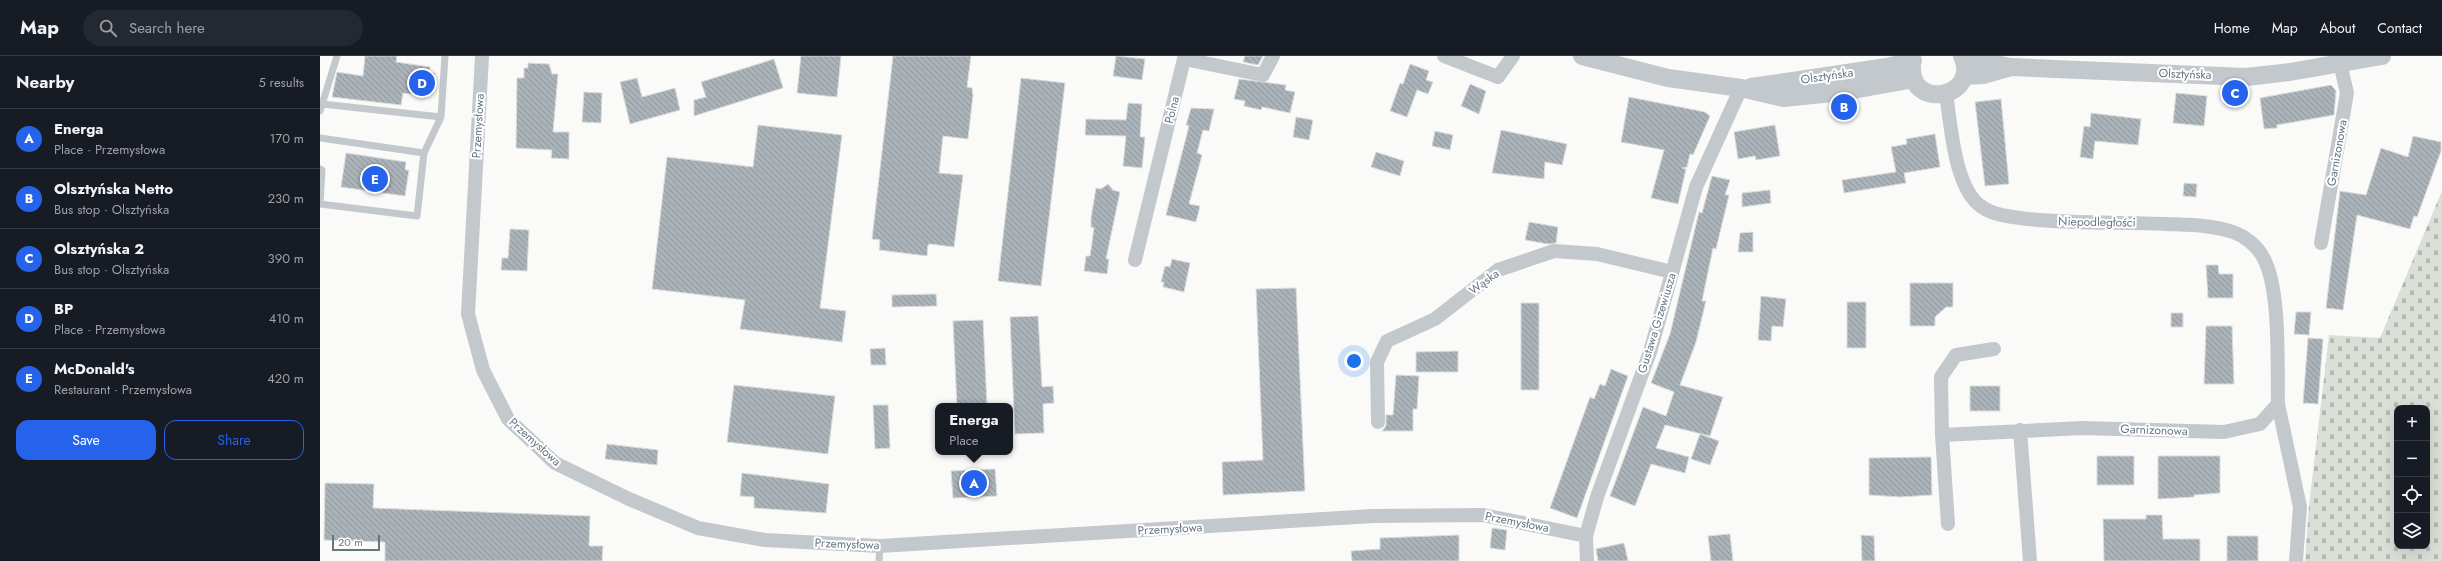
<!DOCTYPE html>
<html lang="en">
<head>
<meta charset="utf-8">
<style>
	body { margin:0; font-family:Jost,sans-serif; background:#242831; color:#f1f3f6 }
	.controls { position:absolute; right:12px; bottom:12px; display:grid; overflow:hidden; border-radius:8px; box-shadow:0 4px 16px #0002 }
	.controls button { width:36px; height:36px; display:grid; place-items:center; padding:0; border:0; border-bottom:1px solid #363941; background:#171b24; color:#f1f3f6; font:20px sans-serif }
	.scale { position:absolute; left:12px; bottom:10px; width:48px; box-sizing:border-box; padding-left:4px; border:2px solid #657683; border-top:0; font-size:11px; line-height:14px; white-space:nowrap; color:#657683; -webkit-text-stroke:3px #fff; paint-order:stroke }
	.you { position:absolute; left:1034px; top:305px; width:14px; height:14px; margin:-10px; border:3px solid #fff; border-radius:50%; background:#1a73e8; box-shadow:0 0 0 6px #1a73e833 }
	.badge { display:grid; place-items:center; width:26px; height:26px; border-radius:50%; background:#2563eb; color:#fff; font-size:13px; font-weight:700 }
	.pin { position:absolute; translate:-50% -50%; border:2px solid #fff; box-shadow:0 1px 4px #0006 }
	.popup { position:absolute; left:615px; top:347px; width:78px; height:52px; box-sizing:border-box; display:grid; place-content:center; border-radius:8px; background:#171b24; filter:drop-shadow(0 1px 3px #0005); font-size:13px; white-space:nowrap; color:#9ea1a6 }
	.popup b { font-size:15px; color:#f1f3f6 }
	.popup::after { content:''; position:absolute; left:50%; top:100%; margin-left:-8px; border:8px solid transparent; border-top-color:#171b24 }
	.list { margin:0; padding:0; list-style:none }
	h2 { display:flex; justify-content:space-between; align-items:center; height:52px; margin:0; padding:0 16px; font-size:17px }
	h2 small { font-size:13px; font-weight:400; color:#9ea1a6 }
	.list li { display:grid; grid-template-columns:26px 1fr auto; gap:12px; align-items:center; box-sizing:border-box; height:60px; padding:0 16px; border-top:1px solid #363941 }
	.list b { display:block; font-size:15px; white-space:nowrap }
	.list p { margin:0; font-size:13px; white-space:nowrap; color:#9ea1a6 }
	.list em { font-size:13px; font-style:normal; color:#9ea1a6 }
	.actions { display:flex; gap:8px; padding:12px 16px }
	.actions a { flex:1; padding:9px 0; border:1px solid #2563eb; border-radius:12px; text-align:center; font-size:14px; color:#2563eb }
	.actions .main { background:#2563eb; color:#fff }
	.icon { flex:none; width:22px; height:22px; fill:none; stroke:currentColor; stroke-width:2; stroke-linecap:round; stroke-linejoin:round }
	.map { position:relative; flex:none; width:2122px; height:505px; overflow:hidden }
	header { display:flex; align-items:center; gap:24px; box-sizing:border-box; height:56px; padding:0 20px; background:#171b24; border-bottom:1px solid #363941 }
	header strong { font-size:19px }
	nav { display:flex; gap:22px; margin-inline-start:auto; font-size:14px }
	.search { width:280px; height:36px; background:#242831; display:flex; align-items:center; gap:10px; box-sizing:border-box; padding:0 14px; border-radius:22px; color:#9ea1a6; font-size:15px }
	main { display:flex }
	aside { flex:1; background:#171b24 }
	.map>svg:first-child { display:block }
	.cemetery { fill:url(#cemetery-stones); fill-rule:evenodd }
	.building { fill:url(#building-back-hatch); stroke:#dcdcda }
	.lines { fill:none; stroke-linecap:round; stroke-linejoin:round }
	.service { stroke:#c3c8cc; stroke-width:7 }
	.minor { stroke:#c3c8cc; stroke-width:14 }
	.tertiary { stroke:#c3c8cc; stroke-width:18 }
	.labels { text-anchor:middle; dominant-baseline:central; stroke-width:4; stroke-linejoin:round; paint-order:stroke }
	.street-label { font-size:12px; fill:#657683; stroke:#fff }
</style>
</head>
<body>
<header>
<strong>Map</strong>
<div class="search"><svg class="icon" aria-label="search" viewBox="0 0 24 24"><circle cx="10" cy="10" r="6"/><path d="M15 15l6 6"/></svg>Search here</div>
<nav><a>Home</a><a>Map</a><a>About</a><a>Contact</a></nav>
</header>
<main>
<aside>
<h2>Nearby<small>5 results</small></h2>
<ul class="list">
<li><span class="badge">A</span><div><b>Energa</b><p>Place · Przemysłowa</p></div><em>170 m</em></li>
<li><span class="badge">B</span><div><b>Olsztyńska Netto</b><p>Bus stop · Olsztyńska</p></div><em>230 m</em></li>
<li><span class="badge">C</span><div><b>Olsztyńska 2</b><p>Bus stop · Olsztyńska</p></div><em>390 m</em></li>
<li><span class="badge">D</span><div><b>BP</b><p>Place · Przemysłowa</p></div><em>410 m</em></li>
<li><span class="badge">E</span><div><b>McDonald's</b><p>Restaurant · Przemysłowa</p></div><em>420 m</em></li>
</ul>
<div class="actions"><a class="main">Save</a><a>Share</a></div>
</aside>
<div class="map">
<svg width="2122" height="505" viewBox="0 0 2122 505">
	<defs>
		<pattern id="cemetery-stones" width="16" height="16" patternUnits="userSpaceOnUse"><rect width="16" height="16" fill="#dadfd7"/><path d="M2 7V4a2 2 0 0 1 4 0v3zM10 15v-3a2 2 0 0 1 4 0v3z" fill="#b4b9b4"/></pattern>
		<pattern id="building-back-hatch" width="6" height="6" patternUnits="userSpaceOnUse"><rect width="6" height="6" fill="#aab3b9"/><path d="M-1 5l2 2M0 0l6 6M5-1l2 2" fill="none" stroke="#8e969c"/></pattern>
	</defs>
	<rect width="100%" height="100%" fill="#fafaf8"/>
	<path class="cemetery" d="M2122,135V505H1985L1989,450L2009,279L2060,282ZM2077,352H2107V490H2077Z"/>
	<path class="building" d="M45,0H77L76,6L110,11L109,17H115L112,38L107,37L106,40L83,37L81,49L12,41L17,16L43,20Z
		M481,0H521L517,41L477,37Z
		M573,0H651L647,31L652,32L653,39L648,83L623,80L619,117L643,119L634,191L610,188L608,189L607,200L559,194L560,184L552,183Z
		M796,0L825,3L822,24L793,20Z
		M925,0H943L938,9L923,6Z
		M454,3L463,32L374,60V44L386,41L381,26Z
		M208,7L229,8L232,18H238L233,76H249V103L231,102L232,94L196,92L197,22H204V12H208Z
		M1090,8L1109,15L1106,24L1113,26L1108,38L1097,34L1087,61L1070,55L1080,27L1083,28Z
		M317,22L322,41L355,32L360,54L310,68L300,26Z
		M701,22L745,27L721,230L678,225Z
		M919,23L966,29L965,34L975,36L970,57L942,51L941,54L924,50L925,45L914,43Z
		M1150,28L1166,35L1159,58L1141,50Z
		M2011,29L2016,35L2014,59L1957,69V72L1944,73L1940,42Z
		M264,36L282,37L281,67L262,66Z
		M1856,37L1887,40L1884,70L1853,67Z
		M1309,41L1385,56L1390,60L1373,99L1370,98L1367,111L1362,112L1366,113L1358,148L1331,142L1344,94L1301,86Z
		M1681,43L1689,128L1665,130L1655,46Z
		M808,47L822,48L820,81H825L822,112L803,110L806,80L765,79L766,63L806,64Z
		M871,52L894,53L889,75L883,74L877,97L882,99L869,148L880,150L876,166L846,159L869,70L866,69Z
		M1771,57L1821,63L1818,89L1775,85L1773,103L1760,101L1764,70L1770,71Z
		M976,61L993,64L989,84L973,81Z
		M438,69L522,79L500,252L526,255L522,286L420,273L425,244L332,233L347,101L433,111Z
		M1455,69L1460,100L1436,104L1435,100L1418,103L1414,76Z
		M1181,74L1247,88L1242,109L1225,106L1224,123L1172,117Z
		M1115,75L1133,79L1130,94L1112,90Z
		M1615,78L1620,111L1584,117L1586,127L1524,137L1522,124L1576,116L1571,91L1587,88L1586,83Z
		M2093,80L2121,86V95L2097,161L2094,160L2090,173L2037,159L2023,254L2006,252L2020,135L2046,139L2061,92L2088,101Z
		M1056,96L1084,105L1080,120L1051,111Z
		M26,97L86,106L85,114H89L85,140L21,131Z
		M1392,120L1410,124L1405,139H1409L1396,193L1393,192L1382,245H1386L1376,286L1360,329L1403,341L1390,380L1345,369L1336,392L1369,401L1365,417L1331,408L1315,450L1290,440L1323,351L1346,360L1354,336L1331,327L1350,278L1379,156L1382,157Z
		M1864,127L1877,128L1876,141L1863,140Z
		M788,128L793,134L800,136L786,203H789L787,218L764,215L766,200H770L774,172L771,171V162L776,132L781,133Z
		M1450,134L1451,147L1422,151V137Z
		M1209,166L1238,171L1236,187L1228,188L1205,184Z
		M190,173L209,174L207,215L181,214L182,202H188Z
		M1433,176V196H1418L1420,177Z
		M852,203L870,207L864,236L843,231L844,226H841L845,210L850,211Z
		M1886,209H1898L1899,218H1913V242H1888Z
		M1590,227H1633V251H1626L1615,261V270H1590Z
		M976,232L985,435L903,439L902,406L943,404L936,233Z
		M616,238L617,250L572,251V239Z
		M1441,240L1466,243L1463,271L1452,270L1451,285L1438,284Z
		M1527,246H1546V292H1527Z
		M1201,247H1219V334H1201Z
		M1976,256H1991L1989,279L1974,278Z
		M1851,257H1863V271H1851Z
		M718,260L722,331L733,330L734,347L723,348L724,377L695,378L690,261Z
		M663,264L667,350H637L633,265Z
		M1886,270H1912L1914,328H1884Z
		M1988,282L2003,283L1998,348L1983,347Z
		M565,292L566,309H551L550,293Z
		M1138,295V316H1096V296Z
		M1291,313L1308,320L1257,462L1230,452L1270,341L1274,343L1280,328L1285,330Z
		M1076,319L1099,320L1097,353H1093V375H1062L1066,370V359H1073Z
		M414,329L515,340L508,398L407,386Z
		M1650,330H1680V355H1650Z
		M553,349H568L570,392L555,393Z
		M1380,378L1399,385L1390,409L1371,403Z
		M287,388L338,394L337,409L285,403Z
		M1777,400H1814V429H1777Z
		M1838,400H1900V437L1874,439V441L1838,443Z
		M1611,401L1612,439L1580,441L1549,439V402Z
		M675,413L677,440L633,442L631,415Z
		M422,417L509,428L506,457L434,452V441L420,440Z
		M5,427L54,428L53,452L270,460L269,490H283L282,505H65V486L4,484Z
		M1826,459H1842L1843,483H1880V505H1784L1783,463H1826Z
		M1172,472L1187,474L1185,494L1170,492Z
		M1410,478L1413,505H1391L1388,480Z
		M1139,479V505H1032L1031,495L1060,493V482Z
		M1541,479L1554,480L1555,505H1542Z
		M1907,480H1938V505H1907Z
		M1304,487L1308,505H1278L1276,493Z"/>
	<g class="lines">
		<path class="service" d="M2,48L121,61
			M0,55L17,0
			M0,82L104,97L97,160L0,148
			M104,97L121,61L125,0
			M0,113L2,114L0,147
			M559,505L560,490"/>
		<path class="minor" d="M162,0L148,258L163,314L188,363L235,407L309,443L378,472L445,484L560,490L1053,460L1163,459L1266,480
			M1124,0L1178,21L1193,0
			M1626,38C1631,68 1634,133 1662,151C1675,160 1693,161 1708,163C1755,168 1801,166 1847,168C1869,169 1893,169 1913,176C1925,180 1937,190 1943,201C1961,233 1957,309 1958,348L1940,368L1904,376L1762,372L1622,379L1628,468
			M2001,187L2027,37L2020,7
			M815,204L864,3L943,19L953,0
			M1958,348L1980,451L1976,505
			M1058,366L1057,306L1067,285L1115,263L1178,214L1234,195L1277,198L1352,216
			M1700,374L1710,505
			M1622,379L1621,321L1636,299L1674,293
			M1267,505L1266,480L1277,441L1330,296L1376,131L1421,32"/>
		<path class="tertiary" d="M1262,0L1348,22L1421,32L1463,42L1522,36L1594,23
			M1643,2L1691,11L1926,21L1970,16L2062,0
			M1592,12C1591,55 1661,41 1642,0
			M1644,20L1663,19L1691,11
			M1431,31L1567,11L1593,5"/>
	</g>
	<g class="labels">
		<g class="street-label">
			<text transform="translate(1865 18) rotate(2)">Olsztyńska</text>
			<text transform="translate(1507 20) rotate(-8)">Olsztyńska</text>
			<text transform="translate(852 54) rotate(-76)">Polna</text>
			<text transform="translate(158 70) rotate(-87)">Przemysłowa</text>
			<text transform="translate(2017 97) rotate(-80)">Garnizonowa</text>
			<text transform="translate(1777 166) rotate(1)">Niepodległości</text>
			<text transform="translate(1164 226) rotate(-36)">Wąska</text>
			<text transform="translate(1337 267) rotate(-73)">Gustawa Gizewiusza</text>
			<text transform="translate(1834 374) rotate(2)">Garnizonowa</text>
			<text transform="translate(215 386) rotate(42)">Przemysłowa</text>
			<text transform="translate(1197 466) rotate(11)">Przemysłowa</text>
			<text transform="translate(850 473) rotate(-3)">Przemysłowa</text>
			<text transform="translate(527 488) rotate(2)">Przemysłowa</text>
		</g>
	</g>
</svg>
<div class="controls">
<button>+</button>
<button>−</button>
<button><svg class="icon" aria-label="locate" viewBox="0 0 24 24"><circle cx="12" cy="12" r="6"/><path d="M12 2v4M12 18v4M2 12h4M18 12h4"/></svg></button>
<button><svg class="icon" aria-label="layers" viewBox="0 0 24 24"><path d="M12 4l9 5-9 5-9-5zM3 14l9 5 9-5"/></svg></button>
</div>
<div class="scale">20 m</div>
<div class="you"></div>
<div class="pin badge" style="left:654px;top:427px">A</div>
<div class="popup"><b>Energa</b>Place</div>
<div class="pin badge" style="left:1524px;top:51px">B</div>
<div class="pin badge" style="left:1915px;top:37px">C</div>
<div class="pin badge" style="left:102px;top:27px">D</div>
<div class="pin badge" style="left:55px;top:123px">E</div>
</div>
</main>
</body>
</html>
